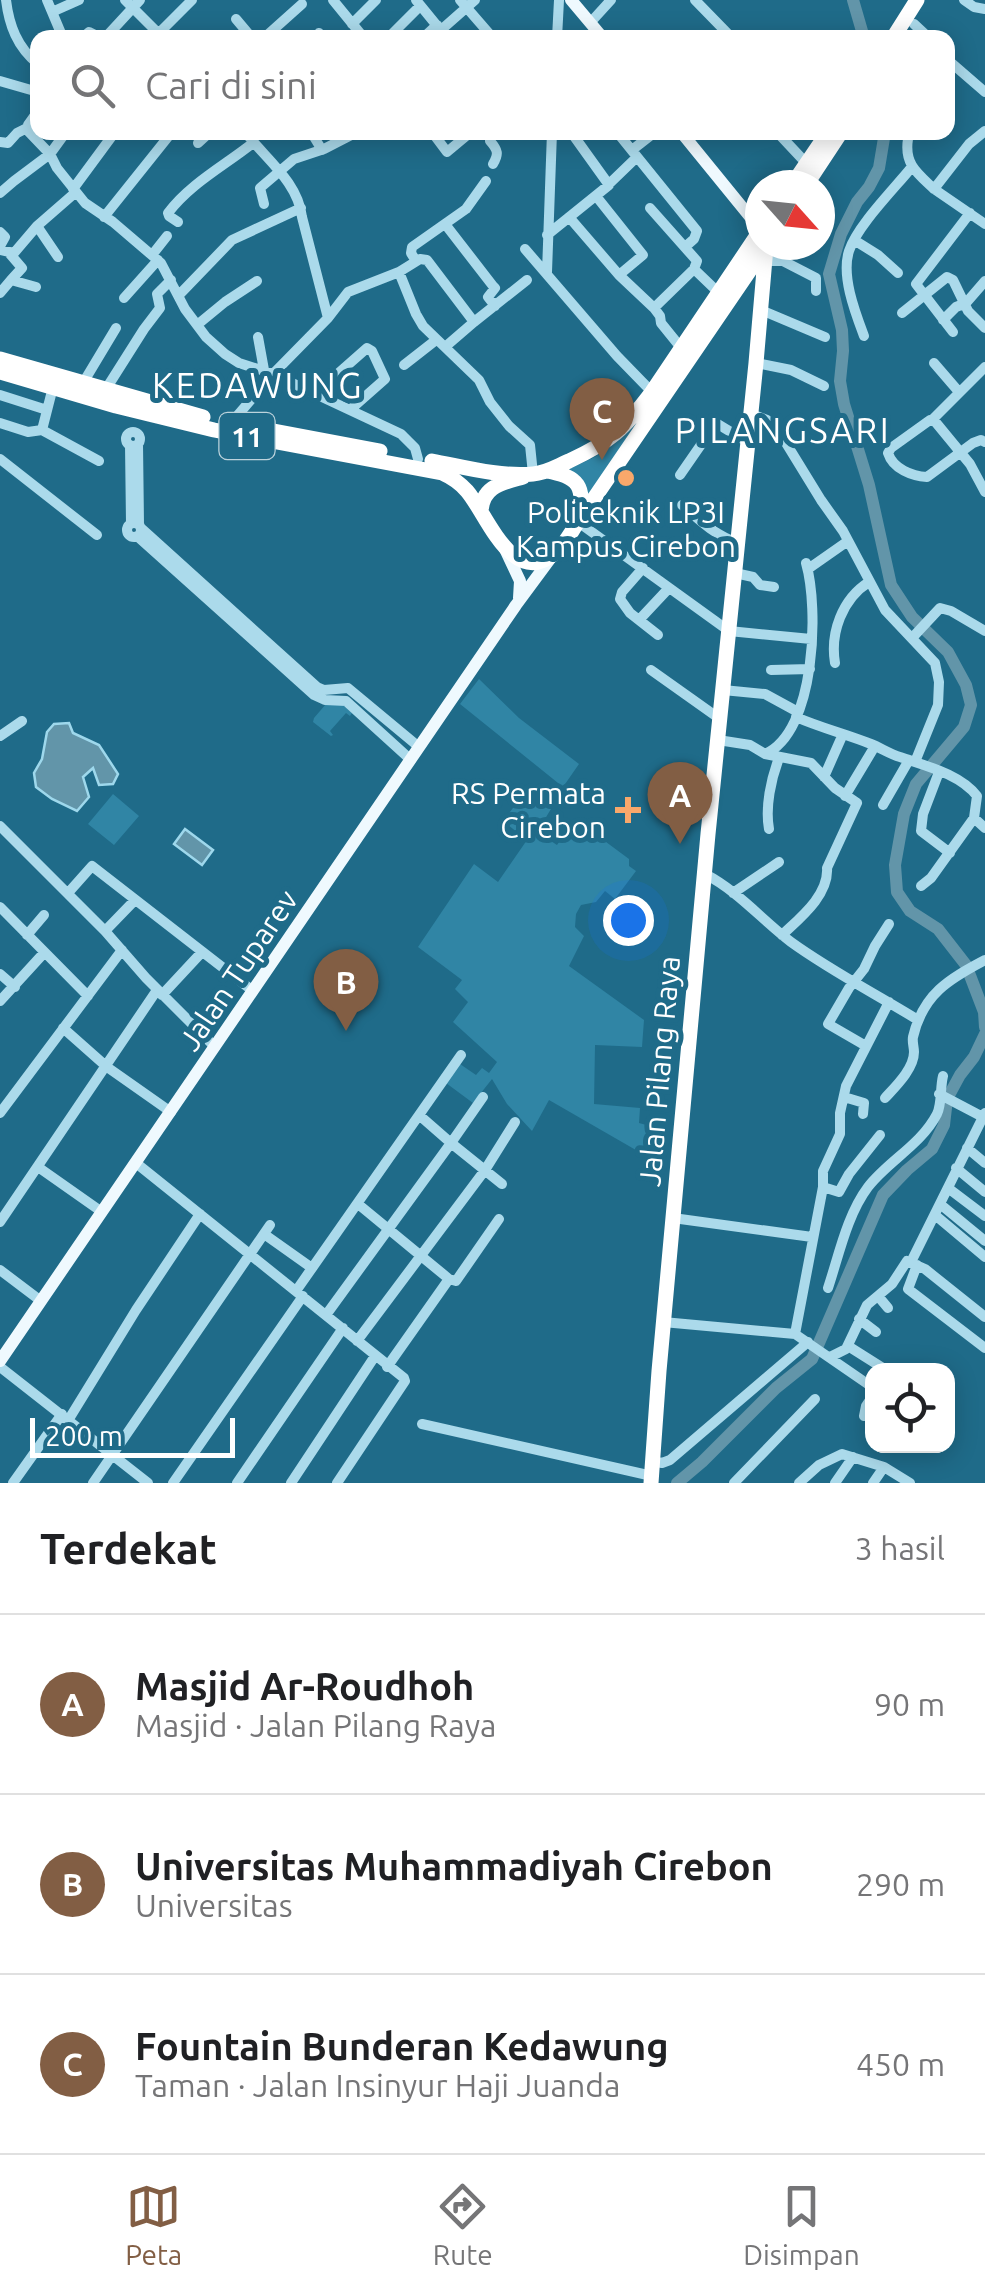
<!DOCTYPE html>
<html lang="id">
<head>
<meta charset="utf-8">
<style>
	body { margin:0; font-family:Ubuntu,sans-serif; background:#f6f6f6; color:#202124 }
	.controls { position:absolute; right:30px; bottom:30px; display:grid; overflow:hidden; border-radius:20px; box-shadow:0 5px 25px #0003 }
	.controls button { width:90px; height:90px; display:grid; place-items:center; padding:0; border:0; border-bottom:2px solid #e0e0e0; background:#fff; color:#202124; font:50px sans-serif }
	.compass { position:absolute; left:745px; top:170px; width:90px; height:90px; border-radius:50%; background:#fff; box-shadow:0 5px 25px #0003; rotate:117deg }
	.scale { position:absolute; left:30px; bottom:25px; width:205px; box-sizing:border-box; padding-left:10px; border:5px solid #fff; border-top:0; font-size:28px; line-height:35px; white-space:nowrap; color:#fff; -webkit-text-stroke:8px #1f6b89; paint-order:stroke }
	.you { position:absolute; left:628px; top:920px; width:35px; height:35px; margin:-25px; border:8px solid #fff; border-radius:50%; background:#1a73e8; box-shadow:0 0 0 15px #1a73e833 }
	.badge { display:grid; place-items:center; width:65px; height:65px; border-radius:50%; background:#825e44; color:#fff; font-size:32px; font-weight:700 }
	.pin { position:absolute; translate:-50% -82px; filter:drop-shadow(0 2px 5px #0008) }
	.pin::after { content:''; position:absolute; top:52px; width:35px; height:30px; background:inherit; clip-path:polygon(0 0,100% 0,50% 100%) }
	.list { margin:0; padding:0; list-style:none }
	h2 { display:flex; justify-content:space-between; align-items:center; height:130px; margin:0; padding:0 40px; font-size:42px }
	h2 small { font-size:32px; font-weight:400; color:#757577 }
	.list li { display:grid; grid-template-columns:65px 1fr auto; gap:30px; align-items:center; box-sizing:border-box; height:180px; padding:0 40px; border-top:2px solid #e0e0e0 }
	.list b { display:block; font-size:38px; white-space:nowrap }
	.list p { margin:0; font-size:32px; white-space:nowrap; color:#757577 }
	.list em { font-size:32px; font-style:normal; color:#757577 }
	.icon { flex:none; width:55px; height:55px; fill:none; stroke:currentColor; stroke-width:2; stroke-linecap:round; stroke-linejoin:round }
	.map { position:relative; flex:none; width:985px; height:1483px; overflow:hidden }
	.search { position:absolute; background:#fff; box-shadow:0 5px 25px #0003; left:30px; right:30px; top:30px; height:110px; display:flex; align-items:center; gap:25px; box-sizing:border-box; padding:0 35px; border-radius:20px; color:#757577; font-size:38px }
	.sheet { height:670px; background:#fff }
	nav { display:flex; justify-content:space-around; align-items:center; box-sizing:border-box; height:140px; border-top:2px solid #e0e0e0; background:#fff; font-size:28px; color:#757577 }
	nav a { display:grid; justify-items:center; gap:5px }
	nav .on { color:#825e44 }
	.map>svg:first-child { display:block }
	.green { fill:#3085a5 }
	.water { fill:#6295a9; stroke:#9ed8ec; stroke-width:2.5 }
	.lines { fill:none; stroke-linecap:round; stroke-linejoin:round }
	.river { stroke:#6295a9; stroke-width:12 }
	.minor { stroke:#abdaeb; stroke-width:10 }
	.major { stroke:#eff9fe; stroke-width:12 }
	.highway { stroke:#fff; stroke-width:15 }
	.poi-dot { fill:#f9a86b; stroke:#1f6b89; stroke-width:4 }
	.labels { text-anchor:middle; dominant-baseline:central; stroke-width:10; stroke-linejoin:round; paint-order:stroke }
	.shield { fill:#1f6b89; stroke:#bcd3dc; stroke-width:2.5 }
	.shield-label { font-size:28px; font-weight:bold; fill:#fff }
	.poi-label { font-size:30px; fill:#fff; stroke:#1f6b89 }
	.street-label { font-size:30px; fill:#fff; stroke:#1f6b89 }
	.quarter-label { font-size:35px; letter-spacing:2.5px; fill:#fff; stroke:#1f6b89 }
</style>
</head>
<body>
<div class="map">
<svg width="985" height="1483" viewBox="0 0 985 1483">
	<rect width="100%" height="100%" fill="#1f6b89"/>
	<path class="green" d="M645,414L586,501L578,477L568,468C600,459 622,439 645,414Z
		M479,679L519,718L579,764L563,787L460,704Z
		M326,704H342L352,713L350,716L346,713L330,731L333,735L331,736L313,722L314,718Z
		M529,787L554,804L537,832L557,845L575,819L629,859V866L636,871L615,899L605,891L596,902L581,905L576,914L575,927L584,936L569,966L644,1020L642,1047L595,1045L594,1104L640,1108L639,1123L650,1126L648,1157L549,1100L532,1131L507,1104L492,1079L473,1103L446,1083L460,1064L476,1075L482,1068L489,1073L497,1062L453,1022L468,1002L455,989L462,980L418,947L474,864L498,882L527,840L503,821Z
		M113,794L139,816L114,845L88,824Z"/>
	<path class="water" d="M69,723L73,733L99,745L118,774L113,784L99,785L93,768L83,777L89,797L77,811L52,799L36,787L34,773L42,759L47,732L54,724Z
		M185,829L213,850L202,865L174,844Z"/>
	<g class="lines">
		<path class="river" d="M853,0L864,38
			M885,132L879,168L869,187L857,202L841,234L829,274L842,330L843,351L840,381L844,404L869,485L891,585L912,617L948,652L966,685L971,705L964,727L916,784L904,814L895,865L897,892L910,911L938,929L966,965L984,1012L985,1027
			M677,1483L702,1462L776,1388L812,1359L883,1195L907,1170L932,1149L944,1125L947,1099L960,1075L974,1057L985,1034"/>
		<path class="minor" d="M6,0C9,25 17,47 38,64
			M47,0L63,38
			M125,0L163,38
			M333,0L364,38
			M416,0L447,38
			M460,0L493,38
			M695,0L732,38
			M964,0L974,7L985,9
			M52,12L79,0
			M236,19L252,38
			M590,23L611,0
			M352,24L376,0
			M914,24L929,38
			M441,30L475,0
			M159,33L192,0
			M82,38L89,32L101,38
			M105,38L140,0
			M264,38L302,4
			M315,38L319,33
			M388,38L420,6
			M423,38L437,25
			M557,38L559,0
			M948,60L985,92
			M0,81L38,92
			M38,111L28,125V131L50,154L57,168L85,203L113,222L161,263L185,309L206,337L225,354L239,363L273,374L401,434L415,448L418,459
			M985,131L969,144L934,189L985,224
			M245,132C266,159 298,182 302,217L328,318
			M311,132L322,150
			M432,132L447,152L471,132
			M492,132L490,141C498,150 499,154 493,164
			M617,132L697,231L694,239L685,247
			M777,132L807,164
			M908,139C904,164 917,173 934,189
			M0,142L8,143L17,133L27,128
			M198,143L210,132
			M632,150L655,132
			M609,184L637,157
			M73,189L115,132
			M0,193L14,181L50,154L66,132
			M596,196L643,255L619,275
			M264,204L260,188L294,159L324,149L357,132
			M650,208L697,261L694,269L720,294
			M104,217L172,132
			M569,217L619,275L654,308L660,316L661,323L682,349
			M178,222L169,216L168,213C191,183 224,166 253,143
			M445,224L493,286L495,288L488,297L495,306
			M37,226L58,257
			M0,232L5,237L0,246
			M547,235L609,185L571,132
			M854,240L878,255L898,273
			M525,249L617,356L652,392
			M0,250L14,253L37,226L76,192
			M10,254L22,268L11,280
			M152,255L167,236
			M416,261L411,253L412,247L466,209L486,181
			M765,261H783L816,278V291
			M399,272L416,314L423,326L479,380L490,402L509,426L530,445L533,474
			M547,272L552,132
			M0,293L11,280L36,287
			M179,295L232,240L301,208
			M124,298L158,260
			M654,308L694,269
			M761,310L825,337
			M902,313L947,277L953,280L968,311L985,328
			M943,320L956,307L966,303L985,281
			M197,325L225,302L257,281
			M953,332L916,284L970,213
			M864,336C855,312 841,276 849,251C857,226 894,189 911,168
			M258,337L264,370
			M445,347L474,322
			M756,363L791,370L824,386
			M934,363L959,392
			M404,365L436,340
			M985,367L933,419L970,464L985,492
			M83,383L116,328
			M106,389L144,329L160,308L157,294L171,280
			M316,393L367,348L372,351L385,379L351,409
			M0,395L47,410
			M751,414L767,420L778,430L821,500L843,531L885,610L935,663L939,682L938,705L915,762
			M930,420L891,448L888,453C893,469 912,476 927,477L973,443L981,440L985,442
			M0,423L28,432L42,430L99,461
			M231,423L273,374L328,318L348,292L399,272L420,259L427,260L474,322L527,280
			M42,430L53,387
			M126 439a7 7 0 1 1 14 0a7 7 0 1 1-14 0Z
			M138,444L139,524
			M130,445L131,523
			M0,459L97,535
			M680,475L716,423L749,443
			M682,505C699,520 716,536 738,543
			M578,522L729,631L811,639
			M127 530a7 7 0 1 1 14 0a7 7 0 1 1-14 0Z
			M142,529L317,687L324,690L348,688L419,747
			M137,536L314,695L325,700L346,701L411,760
			M643,568L622,592L620,599L630,613L658,635
			M808,569L848,541
			M735,573L753,577L760,585L774,587
			M639,620L669,588
			M912,638L940,608L951,611L985,631
			M835,663C830,633 842,599 869,582
			M651,670L720,719
			M771,670L810,669
			M723,690L765,694L798,712
			M796,717C821,728 846,734 871,744C881,748 890,754 900,757C926,766 960,774 977,796L974,818L985,828
			M0,736L22,721
			M718,740L750,745L765,754L811,763L835,788L857,803L827,868C829,895 800,918 782,935
			M765,754C816,732 819,608 806,563
			M939,772L923,814L921,831L950,853
			M824,777L843,734
			M845,796L875,746
			M883,805L909,760
			M0,826L105,931L146,978L215,1047
			M769,829C765,807 771,779 779,758
			M705,874C738,891 762,920 791,942C831,971 876,994 918,1020
			M921,886L931,878L974,818
			M68,893L92,866L253,991
			M733,893L779,862
			M0,907L88,996
			M105,931L135,900
			M27,935L44,915
			M0,974L15,987
			M162,995L202,952
			M0,1001L43,954
			M63,1028L107,1067L171,1112
			M866,1046L828,1024L849,988L864,969L875,946L889,924
			M939,1094L983,1117
			M483,1097L451,1143L502,1184
			M844,1097L864,1103L863,1114
			M885,1098C895,1087 914,1069 914,1052C914,1047 912,1042 913,1037C923,994 949,979 985,960
			M0,1113L122,950
			M967,1148L985,1163
			M136,1163L404,1378L405,1381L337,1483
			M38,1167L102,1212
			M956,1168L985,1192
			M823,1187L839,1192L849,1174L880,1135
			M948,1188L985,1216
			M358,1204L449,1279
			M940,1204L985,1241
			M935,1215L985,1257
			M673,1218L812,1237
			M0,1222L157,990
			M264,1234L312,1268
			M911,1262L985,1113
			M917,1265L908,1289L985,1348
			M0,1270L41,1301
			M828,1288C839,1255 847,1215 868,1187C888,1161 921,1145 937,1114C942,1104 940,1088 943,1076
			M296,1291L461,1055
			M878,1296L888,1308
			M326,1315L451,1143L419,1115
			M859,1319L876,1332
			M663,1322L795,1334L872,1387
			M795,1334L823,1187V1171L840,1134V1113L846,1086L889,1002
			M357,1341L485,1170L515,1122
			M848,1346L886,1370
			M830,1357L846,1349L867,1305L892,1284L907,1261L925,1269L985,1317
			M0,1367L148,1483
			M387,1367L449,1279L456,1281L499,1219
			M864,1416L866,1406L872,1397
			M69,1419L136,1310L200,1214
			M422,1424L652,1476
			M651,1461L662,1463L670,1460L808,1342
			M13,1483L62,1414
			M93,1483L270,1225
			M173,1483L303,1296
			M237,1483L343,1328
			M291,1483L375,1356
			M734,1483L815,1399
			M799,1483L819,1465L842,1454L884,1467L910,1483
			M835,1483L853,1457
			M873,1483L884,1467"/>
		<path class="major" d="M571,0L603,38
			M681,132L760,229
			M504,547L520,581L519,598
			M0,1361L516,605L553,555"/>
		<path class="highway" d="M893,38L917,0
			M792,185L828,132
			M806,185L841,132
			M0,359L203,417
			M0,372L116,406L214,430L442,473C451,477 460,483 467,491C487,514 512,589 555,553C564,546 571,532 578,522L765,248
			M230,423L380,451
			M432,461C464,467 499,477 533,474C546,473 557,466 569,461C612,441 624,429 652,392L760,231
			M547,471C579,477 585,486 579,518
			M481,512C482,486 502,483 523,477
			M651,1483L659,1371L708,834L756,363L766,247"/>
	</g>
	<g class="poi-dot">
		<circle cx="626" cy="478" r="10"/>
		<path d="M623 795h10v10h10v10h-10v10h-10v-10h-10v-10h10z"/>
	</g>
	<g class="labels">
		<rect class="shield" x="219.5" y="413" width="55" height="46" rx="8"/>
		<g class="shield-label">
			<text x="247" y="436">11</text>
		</g>
		<g class="poi-label">
			<text x="626" y="512">Politeknik LP3I<tspan x="626" dy="34">Kampus Cirebon</tspan></text>
			<text x="606" y="793" text-anchor="end">RS Permata<tspan x="606" dy="34">Cirebon</tspan></text>
		</g>
		<g class="street-label">
			<text transform="translate(238 970) rotate(-56)">Jalan Tuparev</text>
			<text transform="translate(659 1071) rotate(-85)">Jalan Pilang Raya</text>
		</g>
		<g class="quarter-label">
			<text x="258" y="385">KEDAWUNG</text>
			<text x="783" y="430">PILANGSARI</text>
		</g>
	</g>
</svg>
<div class="controls">
<button><svg class="icon" aria-label="locate" viewBox="0 0 24 24"><circle cx="12" cy="12" r="6"/><path d="M12 2v4M12 18v4M2 12h4M18 12h4"/></svg></button>
</div>
<svg class="compass" viewBox="-18 -18 36 36"><path d="M0-13l5 13h-10z" fill="#e53935"/><path d="M0 13l5-13h-10z" fill="#757577"/></svg>
<div class="scale">200 m</div>
<div class="you"></div>
<div class="pin badge" style="left:680px;top:844px">A</div>
<div class="pin badge" style="left:346px;top:1031px">B</div>
<div class="pin badge" style="left:602px;top:460px">C</div>
<div class="search"><svg class="icon" aria-label="search" viewBox="0 0 24 24"><circle cx="10" cy="10" r="6"/><path d="M15 15l6 6"/></svg>Cari di sini</div>
</div>
<section class="sheet">
<h2>Terdekat<small>3 hasil</small></h2>
<ul class="list">
<li><span class="badge">A</span><div><b>Masjid Ar-Roudhoh</b><p>Masjid · Jalan Pilang Raya</p></div><em>90 m</em></li>
<li><span class="badge">B</span><div><b>Universitas Muhammadiyah Cirebon</b><p>Universitas</p></div><em>290 m</em></li>
<li><span class="badge">C</span><div><b>Fountain Bunderan Kedawung</b><p>Taman · Jalan Insinyur Haji Juanda</p></div><em>450 m</em></li>
</ul>
</section>
<nav>
<a class="on"><svg class="icon" aria-label="map" viewBox="0 0 24 24"><path d="M3 6l6-2 6 2 6-2v14l-6 2-6-2-6 2zM9 4v14M15 6v14"/></svg>Peta</a>
<a><svg class="icon" aria-label="directions" viewBox="0 0 24 24"><path d="M12 3l9 9-9 9-9-9zM9 14v-3h6M13 9l2 2-2 2"/></svg>Rute</a>
<a><svg class="icon" aria-label="saved" viewBox="0 0 24 24"><path d="M7 4h10v16l-5-4-5 4z"/></svg>Disimpan</a>
</nav>
</body>
</html>
